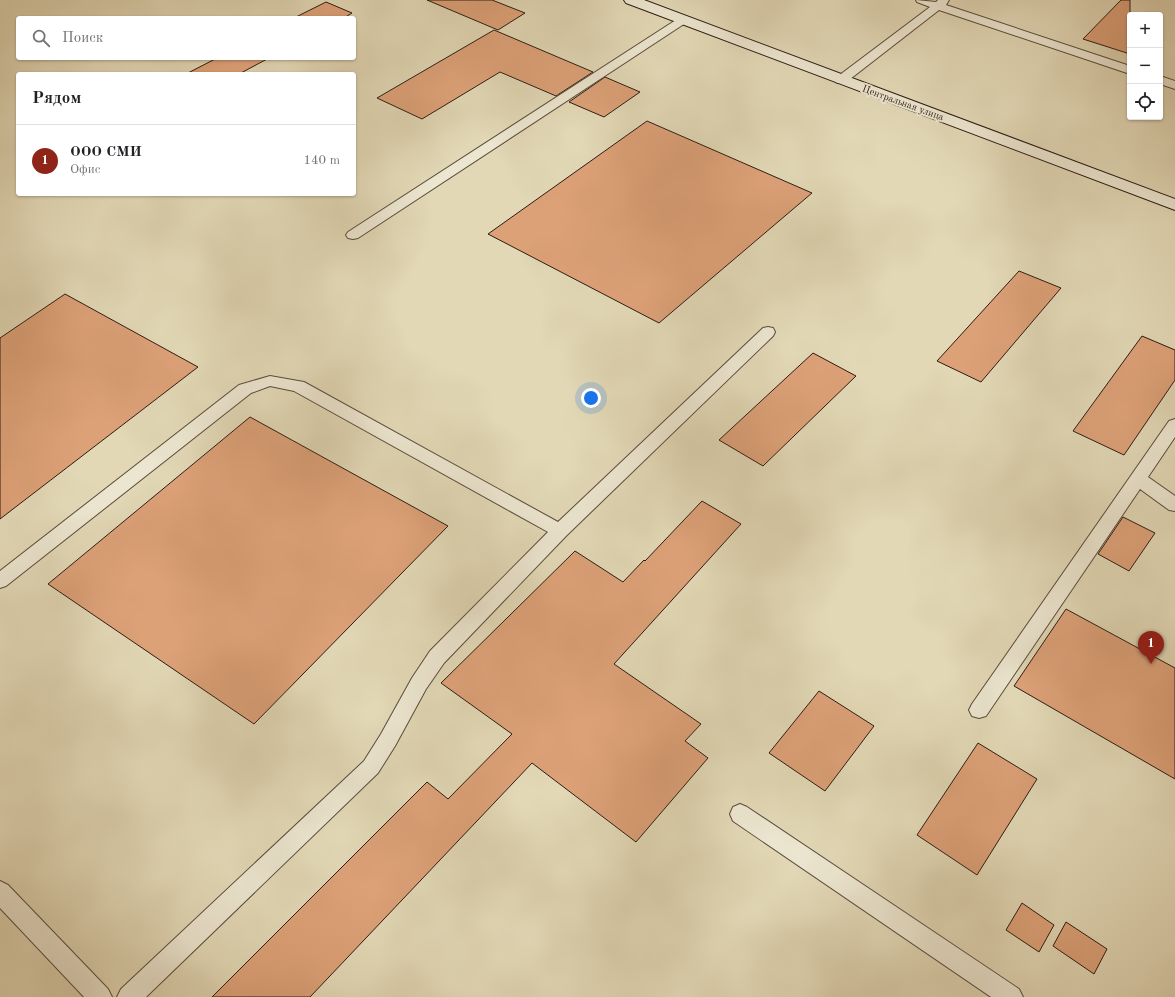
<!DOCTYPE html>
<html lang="ru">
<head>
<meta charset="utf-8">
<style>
	body { margin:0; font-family:"Old Standard TT",serif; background:#f2f2f2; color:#202124 }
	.controls { position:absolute; right:12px; top:12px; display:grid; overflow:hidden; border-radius:4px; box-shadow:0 1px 3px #0004 }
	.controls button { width:36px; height:36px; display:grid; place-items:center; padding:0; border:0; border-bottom:1px solid #e0e0e0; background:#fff; color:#202124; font:20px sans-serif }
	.you { position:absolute; left:591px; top:398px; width:14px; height:14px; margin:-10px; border:3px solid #fff; border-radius:50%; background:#1a73e8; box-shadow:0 0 0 6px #1a73e833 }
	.badge { display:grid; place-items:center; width:26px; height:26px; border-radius:50%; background:#8f2418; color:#fff; font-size:13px; font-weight:700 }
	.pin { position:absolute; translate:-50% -33px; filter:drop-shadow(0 1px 2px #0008) }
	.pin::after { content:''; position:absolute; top:21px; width:14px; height:12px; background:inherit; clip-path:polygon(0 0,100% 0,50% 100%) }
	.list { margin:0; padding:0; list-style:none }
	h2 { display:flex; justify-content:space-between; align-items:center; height:52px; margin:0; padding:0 16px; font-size:17px }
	h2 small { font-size:13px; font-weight:400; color:#757577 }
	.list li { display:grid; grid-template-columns:26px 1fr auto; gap:12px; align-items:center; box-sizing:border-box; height:72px; padding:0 16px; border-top:1px solid #e0e0e0 }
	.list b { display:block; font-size:15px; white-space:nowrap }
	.list p { margin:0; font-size:13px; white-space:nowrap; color:#757577 }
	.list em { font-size:13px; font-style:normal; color:#757577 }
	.icon { flex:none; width:22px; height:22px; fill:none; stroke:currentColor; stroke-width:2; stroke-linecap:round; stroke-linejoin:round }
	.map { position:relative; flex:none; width:1175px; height:997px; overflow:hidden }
	.search { position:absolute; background:#fff; box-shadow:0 1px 3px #0004; left:16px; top:16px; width:340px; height:44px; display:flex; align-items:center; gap:10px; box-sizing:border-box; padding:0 14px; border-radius:4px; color:#757577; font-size:15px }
	.panel { position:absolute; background:#fff; box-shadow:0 1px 3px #0004; left:16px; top:72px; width:340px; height:124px; border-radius:4px }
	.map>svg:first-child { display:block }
	.building { fill:#dda178; stroke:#2c1c13 }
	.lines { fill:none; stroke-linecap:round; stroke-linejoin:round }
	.lane-casing { stroke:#5a4b3c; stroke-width:2 }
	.secondary-casing { stroke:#2c1c13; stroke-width:2 }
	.lane { fill:#ece6d0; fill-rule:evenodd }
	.secondary { fill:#ece6d0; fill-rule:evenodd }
	.labels { text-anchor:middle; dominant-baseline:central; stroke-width:4; stroke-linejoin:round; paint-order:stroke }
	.far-street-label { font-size:10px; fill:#2c1c13; stroke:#ece6d0 }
</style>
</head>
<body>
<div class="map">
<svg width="1175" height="997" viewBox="0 0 1175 997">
	<rect width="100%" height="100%" fill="#e2d8b6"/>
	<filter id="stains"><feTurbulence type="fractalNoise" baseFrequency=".005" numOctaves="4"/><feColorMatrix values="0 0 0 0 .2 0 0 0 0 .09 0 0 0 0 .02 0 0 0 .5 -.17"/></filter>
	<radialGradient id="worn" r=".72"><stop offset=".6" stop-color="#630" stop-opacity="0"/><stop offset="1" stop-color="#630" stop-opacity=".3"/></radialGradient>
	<path class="building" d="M427,0H492L525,13L498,30Z
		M1121,0H1130V54L1083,39Z
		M326,2L352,13L344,18H294Z
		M494,30L593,72L556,96L500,72L422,119L377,98Z
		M217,58H269L239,74H186Z
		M605,77L640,92L604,117L569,102Z
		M647,121L812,193L659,323L488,234Z
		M1019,271L1061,288L981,382L937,361Z
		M65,294L198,367L0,519V338Z
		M1142,336L1175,350V380L1124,455L1073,431Z
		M813,353L856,376L763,466L719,440Z
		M250,417L448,526L254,724L48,584Z
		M702,501L741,524L614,664L701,724L685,741L708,758L636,842L532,763L310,997H212L427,782L448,799L512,734L441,683L575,551L623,582L644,560L645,561Z
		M1123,517L1155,533L1129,571L1098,554Z
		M1066,609L1175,668V779L1014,686Z
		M819,691L874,726L825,791L769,753Z
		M978,743L1037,779L977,875L917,835Z
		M1022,903L1054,925L1039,952L1006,930Z
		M1066,922L1107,949L1094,974L1053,946Z"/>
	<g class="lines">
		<defs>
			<path id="lane" d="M916,0L936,2L938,0H949L946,5L1130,66V74L939,10L845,83H837L835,80L837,77L930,7L917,2Z
				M683,17L689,20L687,22L358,238L353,239L348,238L346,235L348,232L679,18Z
				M1160,76L1175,81V89L1160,84Z
				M768,327L773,328L775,332L773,336L566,536L444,663L426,689L395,746L378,773L146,997H117L121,989L364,761L381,734L412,678L430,651L548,532L294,391L270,386L251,393L6,586L0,588V571L239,385L270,376L304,382L558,522L763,328Z
				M1175,419V437L1148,477L1175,496V511L1169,510L1140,489L986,716L979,718L972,716L969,710L972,704L1169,421Z
				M740,804L747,807L1019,989L1023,997H991L733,821L730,814L733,807Z
				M0,881L8,885L108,989L112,997H84L0,908Z"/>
			<path id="secondary" d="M624,0H644L1175,199V210L626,3Z"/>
		</defs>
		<use href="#lane" class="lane-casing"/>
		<use href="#secondary" class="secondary-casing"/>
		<use href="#lane" class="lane"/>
		<use href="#secondary" class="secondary"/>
	</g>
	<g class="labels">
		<g class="far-street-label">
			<text transform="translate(903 103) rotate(20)">Центральная улица</text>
		</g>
	</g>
	<rect width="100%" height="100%" filter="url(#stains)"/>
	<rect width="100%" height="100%" fill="url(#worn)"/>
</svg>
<div class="controls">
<button>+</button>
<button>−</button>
<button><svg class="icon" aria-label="locate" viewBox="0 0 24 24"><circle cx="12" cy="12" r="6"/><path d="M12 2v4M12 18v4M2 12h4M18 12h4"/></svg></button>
</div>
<div class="you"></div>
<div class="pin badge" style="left:1151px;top:664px">1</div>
<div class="search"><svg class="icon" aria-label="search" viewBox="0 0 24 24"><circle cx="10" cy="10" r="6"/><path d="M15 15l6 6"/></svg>Поиск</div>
<section class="panel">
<h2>Рядом<small></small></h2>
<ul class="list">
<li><span class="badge">1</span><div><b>ООО СМИ</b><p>Офис</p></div><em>140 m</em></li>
</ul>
</section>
</div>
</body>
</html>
